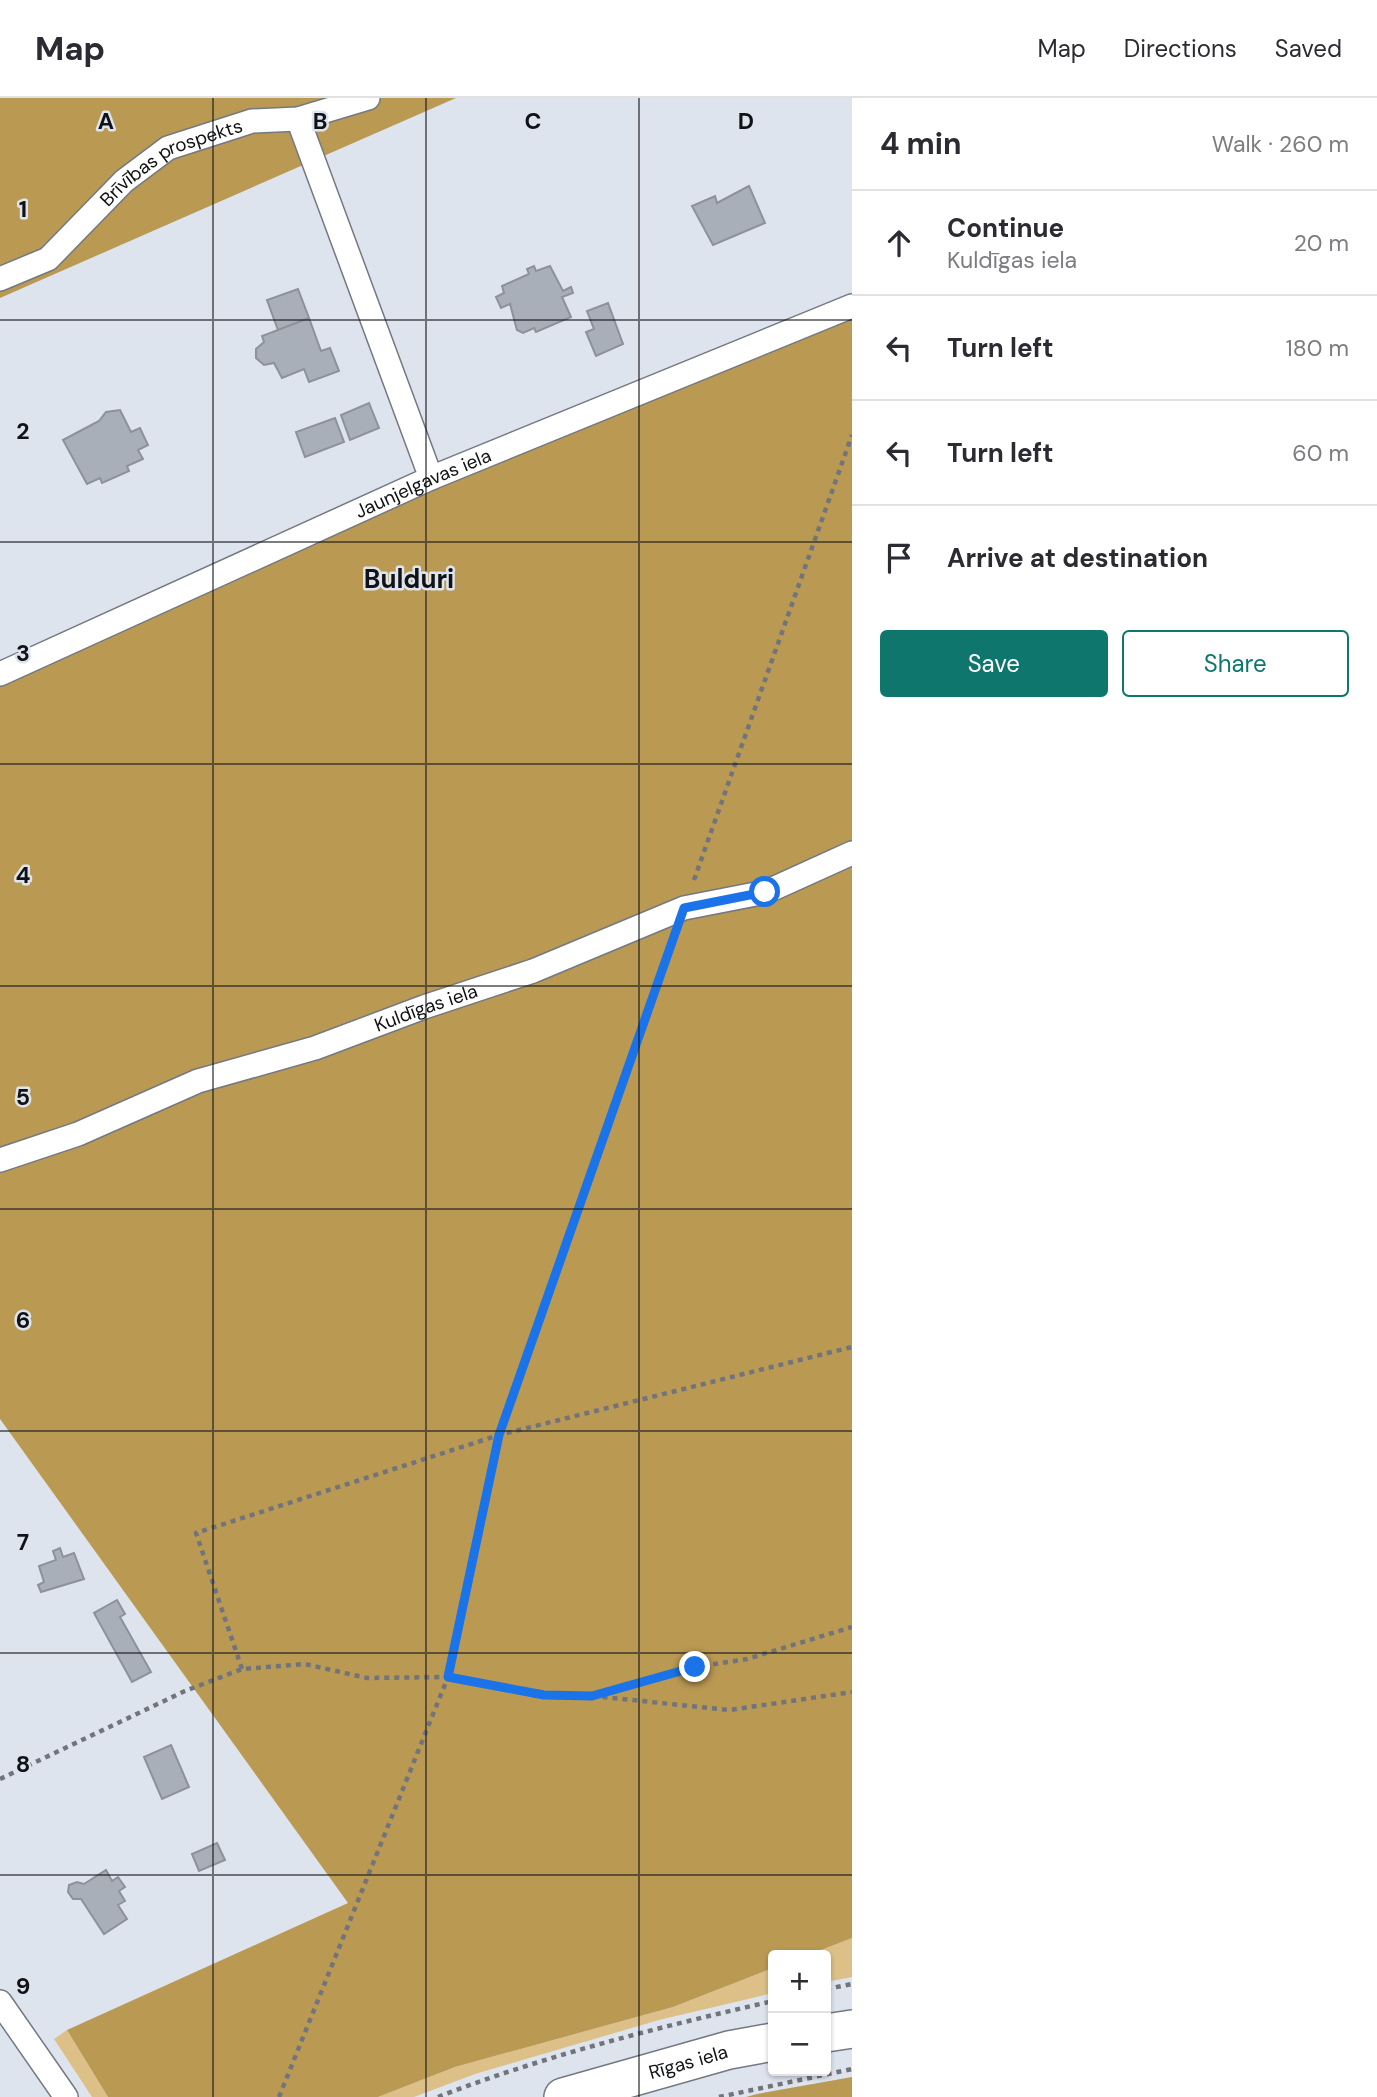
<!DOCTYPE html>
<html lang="en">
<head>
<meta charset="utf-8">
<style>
	body { margin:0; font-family:"DM Sans",sans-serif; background:#f2f2f3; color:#2b2b33 }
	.controls { position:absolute; right:21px; bottom:21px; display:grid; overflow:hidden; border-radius:7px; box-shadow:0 2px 5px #0004 }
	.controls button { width:63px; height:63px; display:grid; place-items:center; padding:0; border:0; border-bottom:2px solid #e1e1e2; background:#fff; color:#2b2b33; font:35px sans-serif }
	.stop { position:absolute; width:21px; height:21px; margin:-16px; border:5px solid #1a73e8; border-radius:50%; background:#fff }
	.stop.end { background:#1a73e8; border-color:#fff; box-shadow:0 2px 7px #0008 }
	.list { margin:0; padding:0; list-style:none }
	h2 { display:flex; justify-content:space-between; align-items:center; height:91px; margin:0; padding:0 28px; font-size:30px }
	h2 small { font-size:23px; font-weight:400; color:#7c7c81 }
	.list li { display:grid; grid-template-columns:46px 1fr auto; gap:21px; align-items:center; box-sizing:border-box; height:105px; padding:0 28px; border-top:2px solid #e1e1e2 }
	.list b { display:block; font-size:26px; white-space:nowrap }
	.list p { margin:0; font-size:23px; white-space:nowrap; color:#7c7c81 }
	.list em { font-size:23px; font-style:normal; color:#7c7c81 }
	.actions { display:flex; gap:14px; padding:21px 28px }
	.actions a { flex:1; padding:16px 0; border:2px solid #0f766e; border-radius:7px; text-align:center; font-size:24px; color:#0f766e }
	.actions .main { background:#0f766e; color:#fff }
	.icon { flex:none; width:38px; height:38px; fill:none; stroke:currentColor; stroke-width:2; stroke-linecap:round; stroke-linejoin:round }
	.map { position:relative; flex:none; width:852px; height:1999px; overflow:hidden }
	header { display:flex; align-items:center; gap:42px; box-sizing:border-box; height:98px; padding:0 35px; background:#fff; border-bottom:2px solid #e1e1e2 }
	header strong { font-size:33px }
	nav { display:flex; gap:38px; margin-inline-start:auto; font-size:24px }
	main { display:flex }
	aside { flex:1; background:#fff }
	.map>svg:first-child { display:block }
	.green { fill:#dcc087 }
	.forest { fill:#ba9953 }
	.building { fill:#a9afb8; stroke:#8c919a; stroke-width:2 }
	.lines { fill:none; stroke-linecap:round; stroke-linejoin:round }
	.street-casing { stroke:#737881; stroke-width:26 }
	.primary-casing { stroke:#737881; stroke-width:40 }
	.path { stroke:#71757b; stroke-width:4.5; stroke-dasharray:5 5; stroke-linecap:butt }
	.street { stroke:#fff; stroke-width:23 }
	.primary { stroke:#fff; stroke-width:37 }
	.route { stroke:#1a73e8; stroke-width:9 }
	.grid { fill:none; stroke:#101215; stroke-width:2; stroke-opacity:0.55 }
	.labels { text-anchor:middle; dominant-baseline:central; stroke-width:5; stroke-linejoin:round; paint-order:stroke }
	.street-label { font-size:19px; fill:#101215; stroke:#dee4ee }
	.district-label { font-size:26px; font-weight:bold; fill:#101215; stroke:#dee4ee }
	.grid-label { font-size:23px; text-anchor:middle; font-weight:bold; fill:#101215; stroke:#dee4ee; stroke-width:5; stroke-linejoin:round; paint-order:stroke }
</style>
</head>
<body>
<header>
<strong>Map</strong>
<nav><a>Map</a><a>Directions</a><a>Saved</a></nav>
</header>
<main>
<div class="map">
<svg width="852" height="1999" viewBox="0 0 852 1999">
	<rect width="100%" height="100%" fill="#dee4ee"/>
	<path class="green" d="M852,1840V1879L826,1884V1857H808Z
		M773,1870V1895L659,1922L475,1976L414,1999H378L455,1969L673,1909Z
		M67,1932L108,1999H92L54,1941Z"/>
	<path class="forest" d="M0,0H456L0,200Z
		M852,208V1840L808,1857H773V1870L673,1909L455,1969L378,1999H108L67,1932L348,1805L0,1321V576Z
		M852,1979V1999H746L757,1996Z"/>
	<path class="building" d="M749,88L765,125L713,147L692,108L715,98L717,105Z
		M534,168L536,173L550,168L563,193L571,189L573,195L562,199L571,219L536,234L534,230L523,235L517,232L510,206L501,210L496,199L504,195L502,188L529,176L527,171Z
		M298,191L309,220L278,232L267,202Z
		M608,205L623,246L596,258L586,234L594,231L587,213Z
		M309,220L321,253L330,250L339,273L309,284L304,271L282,280L274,265L264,267L256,260V251L264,244L262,238Z
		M369,305L379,330L350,342L341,317Z
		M120,312L131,334L140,330L148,347L138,352L143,361L127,368L129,373L102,385L100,380L87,386L63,342L99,323L106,314Z
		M335,320L344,344L305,359L296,334Z
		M60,1450L63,1459L74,1455L84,1481L41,1494L38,1487L44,1484L39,1468L56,1462L53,1453Z
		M117,1502L125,1516L120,1519L151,1574L132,1584L94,1515Z
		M171,1647L189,1689L162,1701L144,1659Z
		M217,1745L225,1762L199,1773L192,1756Z
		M106,1772L112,1783L118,1779L125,1789L119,1793L125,1803L118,1807L127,1821L104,1836L81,1801H73L68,1794L69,1787L77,1784L84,1786Z"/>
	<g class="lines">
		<defs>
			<g id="street">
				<path d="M298,21L431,380"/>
				<path id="s1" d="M0,181L48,161L124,83L168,50L252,23L298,21L368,0"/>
				<path id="s2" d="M0,576L431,380L852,208"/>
				<path id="s3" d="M0,1062L78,1036L198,983L315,950L424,909L533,873L684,810L766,794L852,755"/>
				<path d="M0,1904L66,1999"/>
			</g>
			<g id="primary">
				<path d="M826,1935L852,1931"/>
				<path id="s4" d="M563,1999L729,1952L773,1944"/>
			</g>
		</defs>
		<use href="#street" class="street-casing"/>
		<use href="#primary" class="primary-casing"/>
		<path class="path" d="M694,782L852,337
			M242,1571L196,1435L499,1337L852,1249
			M597,1596L695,1569L747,1561L852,1529
			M0,1681L185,1593L242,1571L305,1566L367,1580L448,1579L544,1597L592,1598L730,1612L852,1594
			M826,1891L852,1886
			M279,1999L448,1579L499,1337L673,843
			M438,1999C546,1957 660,1929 773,1903
			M719,1999L852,1971"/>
		<use href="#street" class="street"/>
		<use href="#primary" class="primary"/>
	</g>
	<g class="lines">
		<path class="route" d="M695,1569L592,1598L544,1597L448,1579L499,1337L684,810L765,794"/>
	</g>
	<path class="grid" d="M213,0V1999M426,0V1999M639,0V1999M0,222H852M0,444H852M0,666H852M0,888H852M0,1111H852M0,1333H852M0,1555H852M0,1777H852"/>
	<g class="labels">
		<g class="street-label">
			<text stroke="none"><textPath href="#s1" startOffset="212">Brīvības prospekts</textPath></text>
			<text stroke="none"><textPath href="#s2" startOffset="464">Jaunjelgavas iela</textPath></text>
			<text stroke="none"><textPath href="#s3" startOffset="453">Kuldīgas iela</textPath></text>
			<text stroke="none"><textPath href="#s4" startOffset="130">Rīgas iela</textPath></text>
		</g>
		<g class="district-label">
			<text x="409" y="481">Bulduri</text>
		</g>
	</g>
	<g class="grid-label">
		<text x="106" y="31">A</text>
		<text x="320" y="31">B</text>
		<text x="533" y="31">C</text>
		<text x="746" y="31">D</text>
		<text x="23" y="119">1</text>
		<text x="23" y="341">2</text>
		<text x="23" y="563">3</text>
		<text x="23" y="785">4</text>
		<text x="23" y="1007">5</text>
		<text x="23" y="1230">6</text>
		<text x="23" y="1452">7</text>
		<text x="23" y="1674">8</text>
		<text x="23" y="1896">9</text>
	</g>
</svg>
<div class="controls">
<button>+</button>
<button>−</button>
</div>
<div class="stop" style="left:765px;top:794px"></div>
<div class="stop end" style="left:695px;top:1569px"></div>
</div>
<aside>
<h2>4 min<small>Walk · 260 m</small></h2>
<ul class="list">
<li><svg class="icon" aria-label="ahead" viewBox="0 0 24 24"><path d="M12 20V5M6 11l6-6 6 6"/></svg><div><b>Continue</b><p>Kuldīgas iela</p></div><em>20 m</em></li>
<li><svg class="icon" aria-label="left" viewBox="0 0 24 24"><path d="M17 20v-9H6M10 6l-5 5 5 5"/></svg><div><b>Turn left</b></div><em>180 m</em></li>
<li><svg class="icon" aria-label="left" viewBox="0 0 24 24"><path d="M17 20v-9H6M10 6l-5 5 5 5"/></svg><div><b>Turn left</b></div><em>60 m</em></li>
<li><svg class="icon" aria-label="arrive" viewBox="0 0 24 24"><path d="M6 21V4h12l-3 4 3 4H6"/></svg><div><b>Arrive at destination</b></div></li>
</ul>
<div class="actions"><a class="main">Save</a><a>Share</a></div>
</aside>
</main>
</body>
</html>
